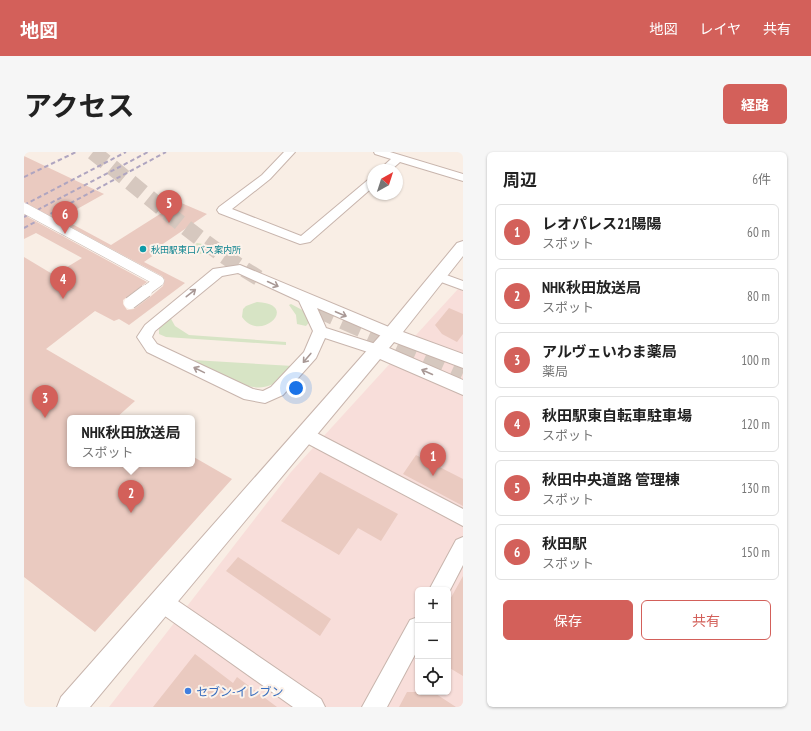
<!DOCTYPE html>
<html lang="ja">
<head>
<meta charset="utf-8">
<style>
	body { margin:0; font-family:"PT Sans Narrow","Noto Sans JP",sans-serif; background:#f6f6f6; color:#222 }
	.controls { position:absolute; right:12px; bottom:12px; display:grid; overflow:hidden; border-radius:6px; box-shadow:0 1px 3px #0004 }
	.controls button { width:36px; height:36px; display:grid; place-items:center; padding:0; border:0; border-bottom:1px solid #e0e0e0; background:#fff; color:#222; font:20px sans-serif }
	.compass { position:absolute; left:343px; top:12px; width:36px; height:36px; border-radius:50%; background:#fff; box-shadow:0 1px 3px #0004; rotate:39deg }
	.you { position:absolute; left:272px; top:236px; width:14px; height:14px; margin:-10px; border:3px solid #fff; border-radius:50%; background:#1a73e8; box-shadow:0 0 0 6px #1a73e833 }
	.badge { display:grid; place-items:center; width:26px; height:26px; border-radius:50%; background:#d3605a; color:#fff; font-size:13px; font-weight:700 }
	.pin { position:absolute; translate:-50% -33px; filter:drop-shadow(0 1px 2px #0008) }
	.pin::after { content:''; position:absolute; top:21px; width:14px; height:12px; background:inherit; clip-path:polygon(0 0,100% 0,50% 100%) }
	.popup { position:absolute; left:43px; top:263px; width:128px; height:52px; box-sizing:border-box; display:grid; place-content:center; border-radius:6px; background:#fff; filter:drop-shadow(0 1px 3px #0005); font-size:13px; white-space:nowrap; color:#767676 }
	.popup b { font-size:15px; color:#222 }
	.popup::after { content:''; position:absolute; left:50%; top:100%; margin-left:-8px; border:8px solid transparent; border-top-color:#fff }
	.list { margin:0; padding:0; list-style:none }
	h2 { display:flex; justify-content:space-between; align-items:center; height:52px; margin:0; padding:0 16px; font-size:17px }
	h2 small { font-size:13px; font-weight:400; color:#767676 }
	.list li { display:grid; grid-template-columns:26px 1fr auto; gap:12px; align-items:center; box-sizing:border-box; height:56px; margin:0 8px 8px; padding:0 8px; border:1px solid #e0e0e0; border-radius:6px }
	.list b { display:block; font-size:15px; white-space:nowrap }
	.list p { margin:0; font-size:13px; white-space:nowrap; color:#767676 }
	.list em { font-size:13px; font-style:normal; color:#767676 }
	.actions { display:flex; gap:8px; padding:12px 16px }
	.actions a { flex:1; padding:9px 0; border:1px solid #d3605a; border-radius:6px; text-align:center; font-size:14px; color:#d3605a }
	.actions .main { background:#d3605a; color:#fff }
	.icon { flex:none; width:22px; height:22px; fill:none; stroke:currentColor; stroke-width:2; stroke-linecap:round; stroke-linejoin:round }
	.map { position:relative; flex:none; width:439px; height:555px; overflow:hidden; border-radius:6px }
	header { display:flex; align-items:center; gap:24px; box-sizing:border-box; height:56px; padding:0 20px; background:#d3605a; color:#fff }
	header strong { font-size:19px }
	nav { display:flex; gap:22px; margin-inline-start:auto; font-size:14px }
	.intro { display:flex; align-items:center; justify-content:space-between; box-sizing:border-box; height:96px; padding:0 24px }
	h1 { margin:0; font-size:28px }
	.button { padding:10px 18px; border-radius:6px; background:#d3605a; color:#fff; font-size:14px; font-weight:700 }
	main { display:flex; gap:24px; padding:0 24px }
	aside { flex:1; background:#fff; border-radius:6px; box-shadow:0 1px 3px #0004 }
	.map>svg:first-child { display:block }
	.commercial { fill:#f8deda; fill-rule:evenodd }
	.green { fill:#d7e4c5 }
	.building { fill:#eacac0 }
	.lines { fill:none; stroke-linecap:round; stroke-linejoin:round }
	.motorway-tunnel-far1 { stroke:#d6c8bf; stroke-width:16; stroke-dasharray:16 8; stroke-linecap:butt }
	.motorway-tunnel { stroke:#d6c8bf; stroke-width:20; stroke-dasharray:20 10; stroke-linecap:butt }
	.minor-casing { stroke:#c8b5ad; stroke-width:2 }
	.tertiary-casing { stroke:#c8b5ad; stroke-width:2 }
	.minor { fill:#fff; fill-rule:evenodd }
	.tertiary { fill:#fff; fill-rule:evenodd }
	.rail { stroke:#afa5c0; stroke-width:2; stroke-dasharray:4.5 3; stroke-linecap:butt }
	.pedestrian-bridge-far1-casing { stroke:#c8b5ad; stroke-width:11; stroke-linecap:butt }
	.pedestrian-bridge-casing { stroke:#c8b5ad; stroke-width:14; stroke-linecap:butt }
	.pedestrian-bridge-far1 { stroke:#fff; stroke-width:10 }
	.pedestrian-bridge { stroke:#fff; stroke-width:12 }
	.oneway { stroke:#a89895 }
	.culture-dot { fill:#0f9aa8; stroke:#fcf2ea; stroke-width:1.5 }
	.shop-dot { fill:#3f7fe0; stroke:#fcf2ea; stroke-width:1.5 }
	.labels { text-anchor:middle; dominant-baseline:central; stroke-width:4; stroke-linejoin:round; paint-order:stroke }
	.far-culture-label { font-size:9px; fill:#0d838f; stroke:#fcf2ea; text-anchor:start }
	.near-shop-label { font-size:12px; fill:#366cbe; stroke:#fcf2ea; text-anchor:start }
</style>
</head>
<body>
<header>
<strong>地図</strong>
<nav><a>地図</a><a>レイヤ</a><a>共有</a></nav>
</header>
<div class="intro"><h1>アクセス</h1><a class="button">経路</a></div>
<main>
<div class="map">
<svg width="439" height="555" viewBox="0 0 439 555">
	<rect width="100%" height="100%" fill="#f9eee5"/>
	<path class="commercial" d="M434,137L439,139V555H85L267,320ZM394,438H424V540H394Z"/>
	<path class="green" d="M173,91L184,93L185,99L178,102L169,101L166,96Z
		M233,150C277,152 237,192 218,165L219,157L222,154Z
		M267,152L282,160L287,168L282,174L273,172L272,163L265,153Z
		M146,165L151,174L165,183L262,190V193L142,185L135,182V176Z
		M169,208L269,214C262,220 255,229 247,233C224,243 189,219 169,208Z"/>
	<path class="building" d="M0,4L80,42L37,66L87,93L155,50L183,62L130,98L134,100L120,110L161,131L105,173L95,167L90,169L71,159L22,197L111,249L92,266H46V312H168V304L208,327L71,480L0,425V105L30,123L58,106L12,81L0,87V63L123,130L99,148V152L103,158L110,157L126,145L139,134L141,128L138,124L0,50Z
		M425,156L439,162V182L433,190L418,182L411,173Z
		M392,303L439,327V354L379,322Z
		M296,320L374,362L357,389L334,376L315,403L257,369Z
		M214,405L307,467L296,484L202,419Z
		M439,424V524L424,515V451Z
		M171,502L209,531L213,525L253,555H129Z
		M383,540H409L432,555H375Z"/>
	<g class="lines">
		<path class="motorway-tunnel-far1" d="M69,0C125,44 176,92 238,128"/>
		<path class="motorway-tunnel" d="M292,155L439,221"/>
		<defs>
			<path id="minor" d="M260,0H271L246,27L208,57L277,84L345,27L349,26V35L286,90L276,92L195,61L193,58L195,55L238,23Z
				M350,0H366L439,22V29L376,10L367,18H355L367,7L351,2Z
				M216,113L372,178L374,182L372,186L367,187L362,186L293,156L302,176L358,194L361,198L358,202L353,203L301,186L292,206L259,243L241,251L220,247L123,200L113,185L121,173L189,117ZM214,121L275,149L289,179L280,200L247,235L239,239L229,237L133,192L128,185L131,179L198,124Z
				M414,120L439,129V138L409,127L407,124L409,121Z
				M281,275L439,357V374L275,287L272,282L275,277Z
				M439,385V413L424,442V438H405L432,388Z
				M138,440L145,443L297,547L301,555H269L131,457L128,450L131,443Z
				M394,465V497L363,555H338L386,468Z"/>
			<path id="tertiary" d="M439,89V104L379,180L439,202V216L370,190L365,196L439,228V243L356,207L66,555H33L37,545L361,178L433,91Z"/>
		</defs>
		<use href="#minor" class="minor-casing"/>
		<use href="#tertiary" class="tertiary-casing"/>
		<use href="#minor" class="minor"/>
		<use href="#tertiary" class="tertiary"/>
		<path class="rail" d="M0,25L52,0
			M0,53L102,0
			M0,65L124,0
			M0,76L142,0"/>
		<defs>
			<path id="pedestrian-bridge-far1" d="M0,56L135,129L120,140"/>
			<path id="pedestrian-bridge" d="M106,151L122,139"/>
		</defs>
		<use href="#pedestrian-bridge-far1" class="pedestrian-bridge-far1-casing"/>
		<use href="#pedestrian-bridge" class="pedestrian-bridge-casing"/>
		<use href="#pedestrian-bridge-far1" class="pedestrian-bridge-far1"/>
		<use href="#pedestrian-bridge" class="pedestrian-bridge"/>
	</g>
	<defs><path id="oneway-shaft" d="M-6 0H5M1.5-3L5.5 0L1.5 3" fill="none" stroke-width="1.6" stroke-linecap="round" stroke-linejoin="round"/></defs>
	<g class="oneway">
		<use href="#oneway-shaft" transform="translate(249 132) rotate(25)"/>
		<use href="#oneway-shaft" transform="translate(167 141) rotate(-38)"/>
		<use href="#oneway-shaft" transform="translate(317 162) rotate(23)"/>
		<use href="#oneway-shaft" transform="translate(283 206) rotate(130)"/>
		<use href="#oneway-shaft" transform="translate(175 218) rotate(-154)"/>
		<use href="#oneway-shaft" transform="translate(403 220) rotate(-156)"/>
	</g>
	<circle class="culture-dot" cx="119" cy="97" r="4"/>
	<circle class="shop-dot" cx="164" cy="539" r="4"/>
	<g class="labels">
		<g class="far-culture-label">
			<text x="127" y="97">秋田駅東口バス案内所</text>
		</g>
		<g class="near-shop-label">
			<text x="172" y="539">セブン-イレブン</text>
		</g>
	</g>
</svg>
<div class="controls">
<button>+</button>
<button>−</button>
<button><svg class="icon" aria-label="locate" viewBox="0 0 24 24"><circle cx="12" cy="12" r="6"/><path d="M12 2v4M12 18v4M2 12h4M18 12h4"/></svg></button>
</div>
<svg class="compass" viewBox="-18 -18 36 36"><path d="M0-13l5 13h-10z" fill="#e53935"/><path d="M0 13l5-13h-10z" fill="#767676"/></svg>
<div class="you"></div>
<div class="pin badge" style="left:409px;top:324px">1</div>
<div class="pin badge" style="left:107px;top:361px">2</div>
<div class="popup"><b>NHK秋田放送局</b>スポット</div>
<div class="pin badge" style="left:21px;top:266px">3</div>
<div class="pin badge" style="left:39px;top:147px">4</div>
<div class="pin badge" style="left:145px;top:71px">5</div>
<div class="pin badge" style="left:41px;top:82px">6</div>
</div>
<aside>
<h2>周辺<small>6件</small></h2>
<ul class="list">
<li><span class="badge">1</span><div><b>レオパレス21陽陽</b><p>スポット</p></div><em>60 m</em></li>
<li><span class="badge">2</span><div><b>NHK秋田放送局</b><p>スポット</p></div><em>80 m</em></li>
<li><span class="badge">3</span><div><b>アルヴェいわま薬局</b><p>薬局</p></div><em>100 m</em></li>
<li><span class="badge">4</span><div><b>秋田駅東自転車駐車場</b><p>スポット</p></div><em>120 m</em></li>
<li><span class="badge">5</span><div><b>秋田中央道路 管理棟</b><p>スポット</p></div><em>130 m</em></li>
<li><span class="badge">6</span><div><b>秋田駅</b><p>スポット</p></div><em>150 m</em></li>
</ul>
<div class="actions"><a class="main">保存</a><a>共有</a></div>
</aside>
</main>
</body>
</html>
